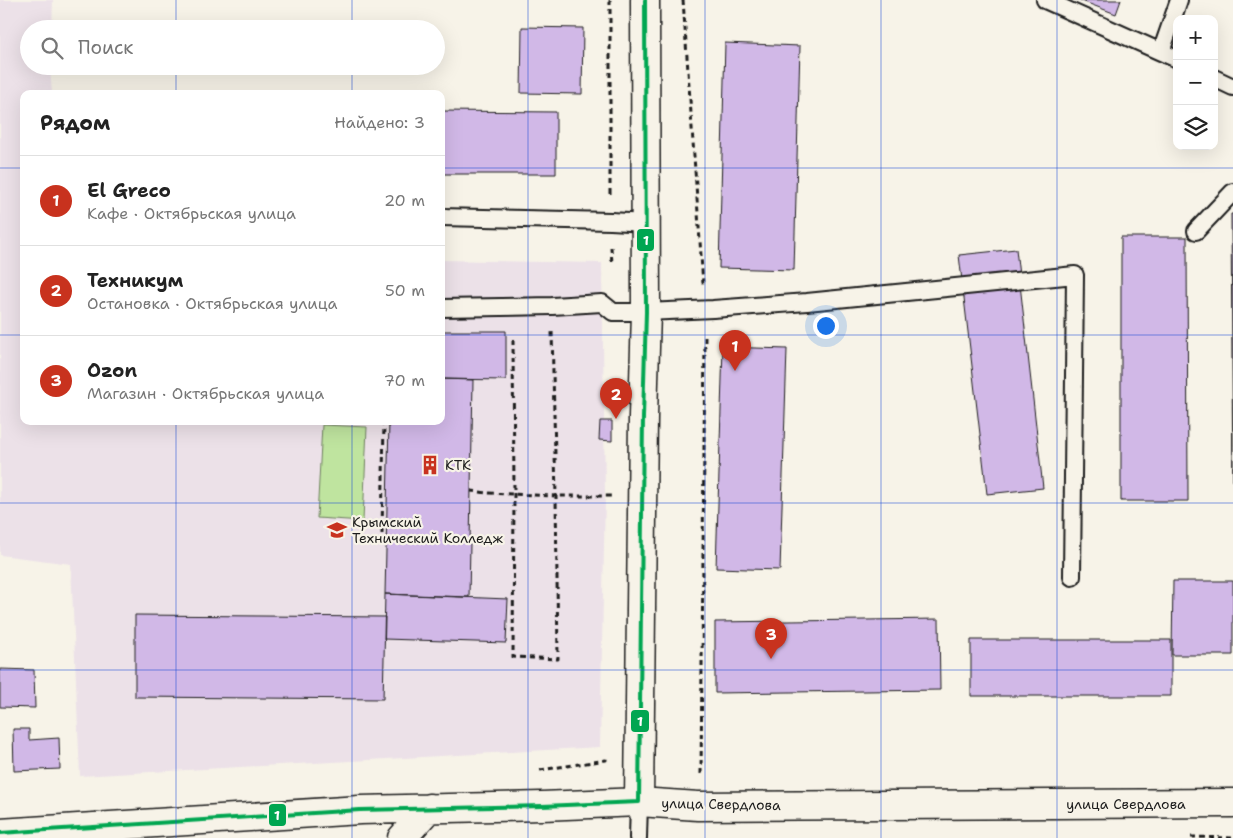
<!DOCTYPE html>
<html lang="ru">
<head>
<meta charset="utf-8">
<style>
	body { margin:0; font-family:"Shantell Sans",sans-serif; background:#f6f6f6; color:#222 }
	.controls { position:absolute; right:15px; top:15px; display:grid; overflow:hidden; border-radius:10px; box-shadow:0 5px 20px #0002 }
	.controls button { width:45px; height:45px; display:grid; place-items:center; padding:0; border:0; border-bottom:1px solid #e0e0e0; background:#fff; color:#222; font:25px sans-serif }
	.you { position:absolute; left:825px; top:325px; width:18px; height:18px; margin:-12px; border:4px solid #fff; border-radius:50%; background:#1a73e8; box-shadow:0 0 0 8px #1a73e833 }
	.badge { display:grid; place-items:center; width:32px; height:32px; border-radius:50%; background:#c8321e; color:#fff; font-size:16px; font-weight:700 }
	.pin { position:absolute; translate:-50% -41px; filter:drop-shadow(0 1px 2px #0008) }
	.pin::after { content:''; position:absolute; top:26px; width:18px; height:15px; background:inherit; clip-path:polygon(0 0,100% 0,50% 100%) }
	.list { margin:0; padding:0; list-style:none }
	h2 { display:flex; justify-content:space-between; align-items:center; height:65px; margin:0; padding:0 20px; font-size:21px }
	h2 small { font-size:16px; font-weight:400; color:#767676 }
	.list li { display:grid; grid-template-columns:32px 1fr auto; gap:15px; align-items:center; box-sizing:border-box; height:90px; padding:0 20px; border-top:1px solid #e0e0e0 }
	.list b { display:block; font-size:19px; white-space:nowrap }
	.list p { margin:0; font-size:16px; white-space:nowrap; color:#767676 }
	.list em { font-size:16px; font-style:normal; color:#767676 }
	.icon { flex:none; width:28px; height:28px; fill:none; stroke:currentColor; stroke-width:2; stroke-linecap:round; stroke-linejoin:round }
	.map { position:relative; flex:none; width:1233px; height:838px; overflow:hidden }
	.search { position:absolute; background:#fff; box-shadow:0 5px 20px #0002; left:20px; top:20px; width:425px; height:55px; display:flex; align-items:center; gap:12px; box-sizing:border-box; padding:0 18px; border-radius:28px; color:#767676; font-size:19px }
	.panel { position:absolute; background:#fff; box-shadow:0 5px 20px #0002; left:20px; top:90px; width:425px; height:335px; border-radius:10px }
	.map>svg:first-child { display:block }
	.built { fill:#ece1e8 }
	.green { fill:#bfe49f; stroke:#6e805e }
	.building { fill:#d1b8e7; stroke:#1c1c1c }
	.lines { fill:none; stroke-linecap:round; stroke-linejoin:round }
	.service-casing { stroke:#1c1c1c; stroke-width:20 }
	.minor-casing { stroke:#1c1c1c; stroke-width:31 }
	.path { stroke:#1c1c1c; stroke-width:3; stroke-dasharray:5 4; stroke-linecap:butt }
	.service { stroke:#f7f3e8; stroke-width:16 }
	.minor { stroke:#f7f3e8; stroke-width:28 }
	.bus-1-casing { stroke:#f7f3e8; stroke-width:8 }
	.bus-1 { stroke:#00a651; stroke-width:4 }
	.grid { fill:none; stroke:#1d4ed8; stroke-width:1; stroke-opacity:0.55 }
	.labels { text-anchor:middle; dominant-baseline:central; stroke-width:4.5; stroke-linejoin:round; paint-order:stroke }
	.poi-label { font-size:14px; fill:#1c1c1c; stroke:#f7f3e8; text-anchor:start }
	.street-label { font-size:14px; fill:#1c1c1c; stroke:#f7f3e8 }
	.line-badge { stroke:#f7f3e8; stroke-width:2 }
	.badge-label { font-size:14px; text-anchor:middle; font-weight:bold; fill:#fff }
</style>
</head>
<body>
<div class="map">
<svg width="1233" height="838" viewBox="0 0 1233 838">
	<rect width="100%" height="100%" fill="#f7f3e8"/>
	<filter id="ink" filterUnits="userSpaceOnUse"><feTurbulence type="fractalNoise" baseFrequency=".02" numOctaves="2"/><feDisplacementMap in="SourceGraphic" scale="10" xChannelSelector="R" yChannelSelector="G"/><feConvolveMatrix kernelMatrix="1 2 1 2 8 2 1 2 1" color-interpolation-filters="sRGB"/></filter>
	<g filter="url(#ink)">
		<path class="built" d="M0,0H53L52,29H29V66H50L52,94H24V421H441V260L602,263L605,496L600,747L80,776L71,564L0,555Z"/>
		<path class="green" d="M322,425L367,427L363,521L317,518Z"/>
		<path class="building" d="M1079,0H1121L1116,14Z
			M522,27L583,28L582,94L521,93Z
			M725,43L800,46L794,270L719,268Z
			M441,111L556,112V174H441Z
			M1231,214H1233V502Z
			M1121,237H1187L1188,501H1121Z
			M1016,249L1043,488L987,494L959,255Z
			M441,331H506V380L441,379Z
			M723,347L787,349L780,570L716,568Z
			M441,379L473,380L469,597L385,594L389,421H441Z
			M600,421H612V441L599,440Z
			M1173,581H1233V655H1172Z
			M385,594L508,599L506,643L384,639Z
			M135,615L385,617L383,699L135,697Z
			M939,619L940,690L715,693V622Z
			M971,640H1171V696H971Z
			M0,669L34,670L35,708L0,707Z
			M13,729H29V740L59,738L60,769L14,771Z"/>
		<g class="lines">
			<defs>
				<path id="service" d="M1045,0L1161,52
					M1177,59L1161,52L1179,0
					M1214,78L1233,87
					M441,217L611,221L646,223
					M1196,231L1233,192
					M441,308L552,306L602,303L613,312H646L713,309L807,302L1075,275L1072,577
					M638,838L639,802"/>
				<path id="minor" d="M639,802L643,417L646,312L645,0
					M0,833L360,810L542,806L639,802L698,806L1233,803
					M402,838L429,808"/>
			</defs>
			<use href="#service" class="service-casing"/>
			<use href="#minor" class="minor-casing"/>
			<path class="path" d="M610,0V196
				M683,0L703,284
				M611,247L612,264
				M513,340L514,494L513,657L558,659L556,496L552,331
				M384,421L382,534L386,535
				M471,491L488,493L556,496H612
				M540,770L606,760V757
				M701,774L705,336
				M1191,837L1233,838"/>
			<use href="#service" class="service"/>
			<use href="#minor" class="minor"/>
			<defs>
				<path id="bus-1" d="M0,833L360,810L542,806L639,802L643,417L646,312L645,0"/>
			</defs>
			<use href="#bus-1" class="bus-1-casing"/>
			<use href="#bus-1" class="bus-1"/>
		</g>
	</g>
	<path class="grid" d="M176,0V29M352,0V29M528,0V838M705,0V838M881,0V838M1057,0V838M176,66V94M352,66V94M0,168H24M441,168H1233M0,335H24M441,335H1233M176,421V838M352,421V838M0,503H1233M0,670H1233"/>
	<defs>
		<symbol id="building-bare" viewBox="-9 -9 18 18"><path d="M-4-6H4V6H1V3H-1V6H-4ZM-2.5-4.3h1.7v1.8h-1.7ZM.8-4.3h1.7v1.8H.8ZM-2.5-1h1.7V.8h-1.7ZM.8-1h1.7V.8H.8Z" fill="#c8321e" stroke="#f7f3e8" stroke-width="2.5" paint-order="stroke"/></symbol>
		<symbol id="university-bare" viewBox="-9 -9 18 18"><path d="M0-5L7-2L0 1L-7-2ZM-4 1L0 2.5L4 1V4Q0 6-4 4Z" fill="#c8321e" stroke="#f7f3e8" stroke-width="2.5" paint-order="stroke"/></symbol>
	</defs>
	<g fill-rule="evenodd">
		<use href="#building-bare" x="416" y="451" width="28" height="28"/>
		<use href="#university-bare" x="323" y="516" width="28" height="28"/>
	</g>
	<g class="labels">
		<g class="poi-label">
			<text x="445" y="465">КТК</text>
			<text x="352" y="522">Крымский<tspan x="352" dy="16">Технический Колледж</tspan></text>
		</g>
		<g class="street-label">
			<text transform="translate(721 804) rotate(1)">улица Свердлова</text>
			<text x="1126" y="804">улица Свердлова</text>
		</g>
	</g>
	<g class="line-badge">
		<rect x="636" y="228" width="19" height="24" rx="5" fill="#00a651"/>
		<rect x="630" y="709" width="20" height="24" rx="5" fill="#00a651"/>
		<rect x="268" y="803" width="19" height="24" rx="5" fill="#00a651"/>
	</g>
	<g class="badge-label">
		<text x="646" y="245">1</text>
		<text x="640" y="726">1</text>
		<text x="277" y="820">1</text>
	</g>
</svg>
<div class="controls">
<button>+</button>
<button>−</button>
<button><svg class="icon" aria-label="layers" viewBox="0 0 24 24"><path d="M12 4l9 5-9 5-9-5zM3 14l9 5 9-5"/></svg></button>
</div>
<div class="you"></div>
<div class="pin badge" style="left:735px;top:371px">1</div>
<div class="pin badge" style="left:616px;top:419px">2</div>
<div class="pin badge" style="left:771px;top:659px">3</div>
<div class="search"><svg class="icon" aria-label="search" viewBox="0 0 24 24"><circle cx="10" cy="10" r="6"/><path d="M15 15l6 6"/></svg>Поиск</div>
<section class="panel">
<h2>Рядом<small>Найдено: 3</small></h2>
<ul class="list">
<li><span class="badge">1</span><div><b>El Greco</b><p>Кафе · Октябрьская улица</p></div><em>20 m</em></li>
<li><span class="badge">2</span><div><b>Техникум</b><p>Остановка · Октябрьская улица</p></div><em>50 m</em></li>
<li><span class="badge">3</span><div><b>Ozon</b><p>Магазин · Октябрьская улица</p></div><em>70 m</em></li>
</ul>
</section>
</div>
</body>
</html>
